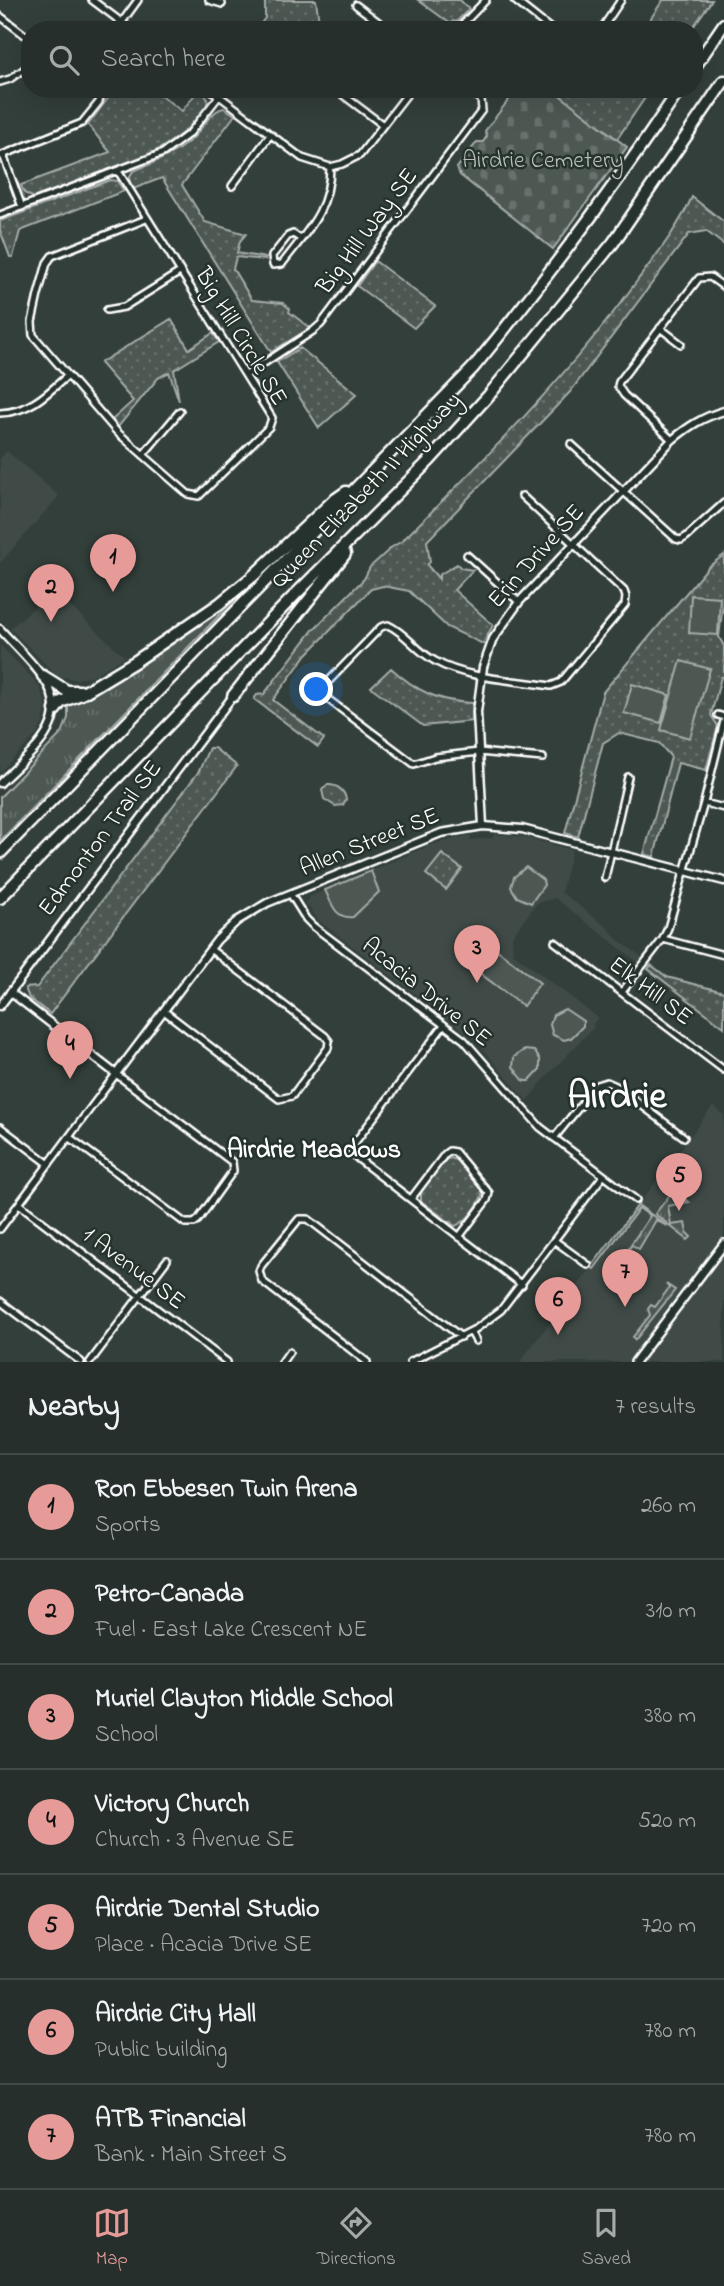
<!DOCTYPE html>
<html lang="en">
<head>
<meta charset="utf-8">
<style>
	body { margin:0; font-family:"Indie Flower",sans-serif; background:#2e3734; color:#f1f3f6 }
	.you { position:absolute; left:317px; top:690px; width:24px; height:24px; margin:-18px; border:5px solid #fff; border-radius:50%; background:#1a73e8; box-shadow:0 0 0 10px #1a73e833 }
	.badge { display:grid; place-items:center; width:46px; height:46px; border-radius:50%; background:#e69b98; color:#111; font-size:23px; font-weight:700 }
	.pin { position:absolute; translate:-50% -58px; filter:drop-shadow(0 2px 4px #0008) }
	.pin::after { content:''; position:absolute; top:37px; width:24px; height:21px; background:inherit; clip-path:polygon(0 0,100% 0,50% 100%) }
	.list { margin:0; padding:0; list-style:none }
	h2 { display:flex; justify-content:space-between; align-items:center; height:91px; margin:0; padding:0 28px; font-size:30px }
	h2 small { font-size:23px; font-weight:400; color:#a4a9a9 }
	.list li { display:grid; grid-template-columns:46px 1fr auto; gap:21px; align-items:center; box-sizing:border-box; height:105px; padding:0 28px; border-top:2px solid #424a48 }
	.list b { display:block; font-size:26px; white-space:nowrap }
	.list p { margin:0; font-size:23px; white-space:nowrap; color:#a4a9a9 }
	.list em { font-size:23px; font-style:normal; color:#a4a9a9 }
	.icon { flex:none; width:38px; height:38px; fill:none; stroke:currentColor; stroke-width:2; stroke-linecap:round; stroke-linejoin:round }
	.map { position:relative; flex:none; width:724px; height:1362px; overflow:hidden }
	.search { position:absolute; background:#262f2c; box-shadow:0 7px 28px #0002; left:21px; right:21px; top:21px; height:77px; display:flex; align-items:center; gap:18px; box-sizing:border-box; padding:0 24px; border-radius:28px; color:#a4a9a9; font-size:26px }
	.sheet { height:826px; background:#262f2c }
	nav { display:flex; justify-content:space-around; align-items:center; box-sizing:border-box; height:98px; border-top:2px solid #424a48; background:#262f2c; font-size:19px; color:#a4a9a9 }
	nav a { display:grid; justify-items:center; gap:4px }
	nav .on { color:#e69b98 }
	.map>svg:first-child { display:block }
	.built { fill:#404c47 }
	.grass { fill:url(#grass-tufts); stroke:#a6aca9; stroke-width:2 }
	.cemetery { fill:url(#cemetery-stones); stroke:#a6aca9; stroke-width:2 }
	.park { fill:url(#park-dots); stroke:#a6aca9; stroke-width:2 }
	.pitch { fill:#4d5853; stroke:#a6aca9; stroke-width:2 }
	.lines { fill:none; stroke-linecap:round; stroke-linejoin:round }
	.minor-casing { stroke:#fff; stroke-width:10 }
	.tertiary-casing { stroke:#fff; stroke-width:11 }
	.secondary-casing { stroke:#fff; stroke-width:12 }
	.motorway-casing { stroke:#fff; stroke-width:15 }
	.minor { stroke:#26332d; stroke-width:5 }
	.tertiary { stroke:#26332d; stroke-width:6 }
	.secondary { stroke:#26332d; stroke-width:7 }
	.motorway { stroke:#26332d; stroke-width:10 }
	.labels { text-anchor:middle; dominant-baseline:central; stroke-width:5; stroke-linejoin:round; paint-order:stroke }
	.park-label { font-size:24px; fill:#b8bcba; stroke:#26332d }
	.street-label { font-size:24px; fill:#fff; stroke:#26332d }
	.neighbourhood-label { font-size:26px; font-weight:bold; fill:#fff; stroke:#26332d }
	.town-label { font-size:38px; font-weight:bold; fill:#fff; stroke:#26332d }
</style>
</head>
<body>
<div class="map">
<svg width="724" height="1362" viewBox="0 0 724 1362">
	<defs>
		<pattern id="grass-tufts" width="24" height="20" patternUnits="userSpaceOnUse" patternTransform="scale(1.75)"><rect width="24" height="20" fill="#4d5853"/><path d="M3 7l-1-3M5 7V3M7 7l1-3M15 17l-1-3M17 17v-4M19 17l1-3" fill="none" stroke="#68716d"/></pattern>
		<pattern id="cemetery-stones" width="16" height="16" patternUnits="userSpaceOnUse" patternTransform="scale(1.75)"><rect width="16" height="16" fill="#4d5853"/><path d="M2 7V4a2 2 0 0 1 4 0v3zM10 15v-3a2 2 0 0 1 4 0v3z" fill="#68716d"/></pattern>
		<pattern id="park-dots" width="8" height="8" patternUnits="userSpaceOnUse" patternTransform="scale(1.75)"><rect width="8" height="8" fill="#4d5853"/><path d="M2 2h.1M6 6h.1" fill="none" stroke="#68716d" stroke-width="1.8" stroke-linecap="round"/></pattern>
	</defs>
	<rect width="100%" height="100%" fill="#333f3a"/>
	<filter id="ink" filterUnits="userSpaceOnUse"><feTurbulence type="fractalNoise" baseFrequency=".0143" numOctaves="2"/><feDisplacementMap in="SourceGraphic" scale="14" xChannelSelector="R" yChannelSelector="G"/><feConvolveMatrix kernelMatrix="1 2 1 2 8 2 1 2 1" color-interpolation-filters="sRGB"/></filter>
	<g filter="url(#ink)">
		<path class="built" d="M7,451L59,496L0,563V459Z
			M54,591L85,620L125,657L92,676L76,679L57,676L10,628Z
			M0,645L35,681L41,690L46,706L43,722L37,734L0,772Z
			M494,834L525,837L572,850L561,892L608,928L618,940L642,957L638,962L555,898L537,903L512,936L513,953L598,1018L592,1025L594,1027L546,1077L527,1101L474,1039L318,920L306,903L309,897L431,845L470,835L471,840L493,838Z
			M713,1106L724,1115V1362H520Z"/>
		<path class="grass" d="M238,596L0,841V797L62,733L68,718V705C128,674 183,635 238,596Z
			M669,1187L689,1202L668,1206L671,1225L685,1223L687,1233L691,1237L688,1240L655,1214L672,1192Z
			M638,1205L667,1226L656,1220L639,1249L632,1245L617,1265L650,1216L639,1208L594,1269L591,1267Z
			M666,1284L675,1290L635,1340L633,1337L650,1315L648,1309L651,1305L655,1307L669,1288Z"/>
		<path class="cemetery" d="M517,89H552L627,147L553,249L460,175L457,168L477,142H483L487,136L485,131Z"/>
		<path class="park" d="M265,0H316L319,22L329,30H319L315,27L296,30H256L265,18Z
			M418,0H460L469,9L456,22L453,21L451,24Z
			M663,0H712L691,30H643Z
			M115,89H152L182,111L199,89C211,97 209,105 200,115C165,160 90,177 38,196L34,198L24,193L21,185L110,152L88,125Z
			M552,89H575L580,93L584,92V89H651L617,139Z
			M224,108L235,115L182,185L205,222L246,234L240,241L237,253L266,258L265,260L236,257L233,269L252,300L283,303L290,309L289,312L310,328L271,352L162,178L133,189C129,182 128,178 133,171C155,163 175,154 193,138C202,129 211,110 224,108Z
			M110,180L117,181L124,191L20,231L13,257H10L0,230V221Z
			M692,197L724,222V245L706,231L689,234L570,392L427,541L430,562L427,565L439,579V575L457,564L461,568L473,570L454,590L493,625L483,644L447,627L409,591L383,586L371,589L307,654L273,700L324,739L318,747L254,699L257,695L264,694L313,630L364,579L370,567L392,547L402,541C485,459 568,376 637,281C657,254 678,228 692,197Z
			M375,261L435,306L414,328L357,286Z
			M171,319L189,349L213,333L219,342L174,370L179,401L169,372L158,378L118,427L112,420L133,401L100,363Z
			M300,348L357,394L319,428L277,362Z
			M724,555V595L719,637L724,646V677H721L711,715L718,726L706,770L678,763L654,857L644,854L671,757L659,743L619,733L603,743L578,837L565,833L603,692L708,567Z
			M391,668C416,691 439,702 472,703V721L423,726L371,687Z
			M209,748H214L237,766L50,1014L29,998L25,988L37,987L199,771Z
			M327,785C336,784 345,790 346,800L343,805L335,806L324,799L322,790Z
			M442,854L462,869L446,890L426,874Z
			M651,965L667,977L724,992V1027L648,969Z
			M450,1158L456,1160L483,1192C480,1204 467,1222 455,1226L421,1201V1191L445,1160Z"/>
		<path class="pitch" d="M691,595L720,597L718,635L689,633Z
			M681,661L710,669L690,738L661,730Z
			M632,684L669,695L661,723L624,713Z
			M526,867L543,880L544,885L531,903L517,897L511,887L514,877Z
			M371,871L379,892L353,917C335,919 332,904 325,890Z
			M495,948L540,983L523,1006L477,971Z
			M565,1009L583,1021V1026L571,1038L564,1040L553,1035L550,1025L553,1015Z
			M524,1050L534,1051L540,1059V1069L529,1081H524L513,1067L514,1057Z"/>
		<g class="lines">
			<defs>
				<path id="minor" d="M92,0L132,30
					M209,0L222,4
					M514,0L552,30
					M356,5L389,30
					M0,16L30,39
					M122,22L138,0
					M457,30L486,0
					M601,30L621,0
					M0,82L10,79L30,65
					M210,89L302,158L330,167L342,164L360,155L411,89
					M335,89L383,125
					M3,155L22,207
					M0,156L82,123L99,102L100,98L97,89
					M118,171L272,418L269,427L199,496L188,494L117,432L33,335L32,322L38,295L47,263L52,256L146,219
					M232,186L270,135
					M0,215L163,153L190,133L219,96
					M301,239L293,234L288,236L272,256L273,265L282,264C307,231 330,210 330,167
					M107,310L124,307L180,272
					M660,328L681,344
					M246,375L313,331L321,324L482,110L481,100L469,89
					M0,413C29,412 46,395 67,376
					M672,440L624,395L618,386L619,382L699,278L710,277L724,287
					M571,444L676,539L681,540L686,537L724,503
					M143,455L180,411
					M522,496L624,591L626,597L625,605L561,682L551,686C515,680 466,679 435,661C417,652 406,633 388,625L381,627L326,684L324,691L329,700L414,764L435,757L479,752L543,758
					M467,555L519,602
					M718,715L724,717
					M704,803L724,808
					M605,878L628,777
					M291,895L306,919L313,926L464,1040L540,1127L636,1200
					M663,939L724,955
					M555,942L724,1070
					M622,992L663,939L668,928L704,803L724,721
					M164,1011L279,1099L292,1096L328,1048L329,1041L325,1036L210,949
					M444,1025L356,1141L351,1150L357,1158L522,1285
					M0,1127L49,1164
					M554,1138L597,1085L607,1082L616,1086L684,1137
					M411,1199L445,1154L449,1151L455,1152L489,1193L487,1200L459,1237
					M19,1204L227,1362
					M0,1229L116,1074L232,1162L233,1171L198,1220L194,1223H185L69,1137
					M555,1241L588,1265
					M0,1301L81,1362
					M471,1332L476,1341
					M90,1362L167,1260
					M282,1362L289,1352
					M367,1362L262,1281L259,1271L261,1266L299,1219H308L461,1337
					M410,1362L477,1328L501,1310L603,1176"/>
				<path id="tertiary" d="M0,629C14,645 32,661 44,679C75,723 28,755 0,783
					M483,826L477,712L483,667L493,639L519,602L672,440C689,426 703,417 724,411
					M10,992L116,1074L217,940L237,921L267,903L441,833L483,826L522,829L724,881
					M0,1006L233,696"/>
				<path id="secondary" d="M635,1362L724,1244"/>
				<path id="motorway" d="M694,68L724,24
					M43,676L67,691H80
					M233,696L345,554
					M55,710L61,702L83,693L136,661L219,604L252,577L333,501L346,492
					M0,853L473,368C547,278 616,186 680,89
					M0,898L296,594L430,460L489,395L613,243L724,81"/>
			</defs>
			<use href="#minor" class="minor-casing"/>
			<use href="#tertiary" class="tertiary-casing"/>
			<use href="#secondary" class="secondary-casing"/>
			<use href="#motorway" class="motorway-casing"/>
			<use href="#minor" class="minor"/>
			<use href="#tertiary" class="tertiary"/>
			<use href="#secondary" class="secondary"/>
			<use href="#motorway" class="motorway"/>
		</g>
	</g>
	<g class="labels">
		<g class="park-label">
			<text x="543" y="161">Airdrie Cemetery</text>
		</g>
		<g class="street-label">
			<text transform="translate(368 232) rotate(-53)">Big Hill Way SE</text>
			<text transform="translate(240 337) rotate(59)">Big Hill Circle SE</text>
			<text transform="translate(367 491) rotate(-46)">Queen Elizabeth II Highway</text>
			<text transform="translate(537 557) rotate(-48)">Erin Drive SE</text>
			<text transform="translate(101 839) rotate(-53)">Edmonton Trail SE</text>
			<text transform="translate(370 843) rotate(-22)">Allen Street SE</text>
			<text transform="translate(650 992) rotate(37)">Elk Hill SE</text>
			<text transform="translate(426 993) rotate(39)">Acacia Drive SE</text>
			<text transform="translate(133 1269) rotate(37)">1 Avenue SE</text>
		</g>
		<g class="neighbourhood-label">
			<text x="314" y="1151">Airdrie Meadows</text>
		</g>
		<g class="town-label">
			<text x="617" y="1098">Airdrie</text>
		</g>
	</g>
</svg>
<div class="you"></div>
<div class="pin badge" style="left:113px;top:592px">1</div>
<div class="pin badge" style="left:51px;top:622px">2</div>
<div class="pin badge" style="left:477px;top:983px">3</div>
<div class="pin badge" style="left:70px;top:1079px">4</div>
<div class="pin badge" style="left:679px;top:1211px">5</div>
<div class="pin badge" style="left:558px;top:1335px">6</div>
<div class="pin badge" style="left:625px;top:1307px">7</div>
<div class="search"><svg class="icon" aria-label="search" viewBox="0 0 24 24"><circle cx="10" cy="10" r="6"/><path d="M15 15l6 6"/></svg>Search here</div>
</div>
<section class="sheet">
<h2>Nearby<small>7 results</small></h2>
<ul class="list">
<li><span class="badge">1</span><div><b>Ron Ebbesen Twin Arena</b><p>Sports</p></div><em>260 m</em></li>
<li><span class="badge">2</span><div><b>Petro-Canada</b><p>Fuel · East Lake Crescent NE</p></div><em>310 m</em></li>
<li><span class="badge">3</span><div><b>Muriel Clayton Middle School</b><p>School</p></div><em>380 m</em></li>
<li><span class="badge">4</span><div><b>Victory Church</b><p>Church · 3 Avenue SE</p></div><em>520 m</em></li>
<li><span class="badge">5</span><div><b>Airdrie Dental Studio</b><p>Place · Acacia Drive SE</p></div><em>720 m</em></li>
<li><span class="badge">6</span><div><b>Airdrie City Hall</b><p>Public building</p></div><em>780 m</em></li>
<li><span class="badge">7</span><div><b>ATB Financial</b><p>Bank · Main Street S</p></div><em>780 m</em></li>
</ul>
</section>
<nav>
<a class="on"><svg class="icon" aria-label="map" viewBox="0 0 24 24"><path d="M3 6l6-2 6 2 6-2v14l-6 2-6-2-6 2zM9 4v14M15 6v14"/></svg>Map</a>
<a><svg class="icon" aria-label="directions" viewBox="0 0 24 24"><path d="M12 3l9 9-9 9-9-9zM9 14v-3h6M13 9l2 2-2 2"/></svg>Directions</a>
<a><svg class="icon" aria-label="saved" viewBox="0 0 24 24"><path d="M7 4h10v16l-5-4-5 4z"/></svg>Saved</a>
</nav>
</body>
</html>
